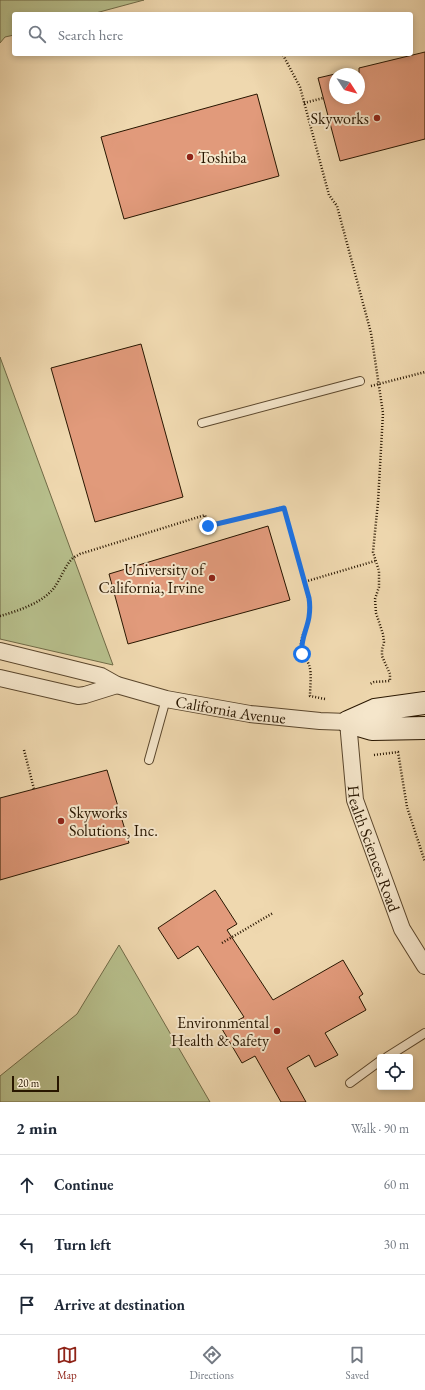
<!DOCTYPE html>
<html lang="en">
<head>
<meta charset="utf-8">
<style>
	body { margin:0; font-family:"EB Garamond",serif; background:#f6f6f7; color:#1f2937 }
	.controls { position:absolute; right:12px; bottom:12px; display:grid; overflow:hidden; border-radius:4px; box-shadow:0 2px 6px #0003 }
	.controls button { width:36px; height:36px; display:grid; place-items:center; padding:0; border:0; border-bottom:1px solid #e0e1e3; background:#fff; color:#1f2937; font:20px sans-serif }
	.compass { position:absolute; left:329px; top:68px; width:36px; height:36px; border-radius:50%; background:#fff; box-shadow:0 2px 6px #0003; rotate:126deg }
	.scale { position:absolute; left:12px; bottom:10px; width:47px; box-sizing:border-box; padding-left:4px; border:2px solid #281600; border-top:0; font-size:11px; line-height:14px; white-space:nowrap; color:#281600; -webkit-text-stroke:3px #f5e6cb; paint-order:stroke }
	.stop { position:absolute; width:12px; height:12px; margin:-9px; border:3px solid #1a73e8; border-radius:50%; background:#fff }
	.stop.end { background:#1a73e8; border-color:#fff; box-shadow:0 1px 4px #0008 }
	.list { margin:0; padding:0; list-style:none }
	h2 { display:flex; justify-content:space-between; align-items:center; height:52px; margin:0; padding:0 16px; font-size:17px }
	h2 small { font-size:13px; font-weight:400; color:#747a83 }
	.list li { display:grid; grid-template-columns:26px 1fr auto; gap:12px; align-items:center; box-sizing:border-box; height:60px; padding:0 16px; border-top:1px solid #e0e1e3 }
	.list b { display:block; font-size:15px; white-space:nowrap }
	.list em { font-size:13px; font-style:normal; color:#747a83 }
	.icon { flex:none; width:22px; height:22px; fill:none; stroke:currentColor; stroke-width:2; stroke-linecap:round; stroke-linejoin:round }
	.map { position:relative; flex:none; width:425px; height:1102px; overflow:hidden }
	.search { position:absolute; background:#fff; box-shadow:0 2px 6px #0003; left:12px; right:12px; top:12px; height:44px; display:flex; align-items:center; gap:10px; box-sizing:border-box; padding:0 14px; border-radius:4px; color:#747a83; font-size:15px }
	.sheet { height:232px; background:#fff }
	nav { display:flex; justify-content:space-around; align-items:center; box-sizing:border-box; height:56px; border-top:1px solid #e0e1e3; background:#fff; font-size:11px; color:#747a83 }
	nav a { display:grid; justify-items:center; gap:2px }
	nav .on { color:#8f2418 }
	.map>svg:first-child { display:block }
	.green { fill:#b7bf8c; stroke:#706a46 }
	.building { fill:#e19a7b; stroke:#281600 }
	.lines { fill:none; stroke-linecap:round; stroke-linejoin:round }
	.lane-casing { stroke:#5a462c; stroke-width:10 }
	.street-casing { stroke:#5a462c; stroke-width:18 }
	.secondary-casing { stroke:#281600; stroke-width:24 }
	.path { stroke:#281600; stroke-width:2.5; stroke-dasharray:1 2; stroke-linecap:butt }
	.lane { stroke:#f5e6cb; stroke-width:8 }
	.street { stroke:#f5e6cb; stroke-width:16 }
	.secondary { stroke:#f5e6cb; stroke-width:22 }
	.route { stroke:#1a73e8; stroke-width:5 }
	.poi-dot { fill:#8f2418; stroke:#f5e6cb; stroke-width:1.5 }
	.labels { text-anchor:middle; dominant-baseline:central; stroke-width:4; stroke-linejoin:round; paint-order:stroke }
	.poi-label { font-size:16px; fill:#281600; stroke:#f5e6cb; text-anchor:end }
	.street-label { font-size:16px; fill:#281600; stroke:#f5e6cb }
</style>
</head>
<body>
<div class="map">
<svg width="425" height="1102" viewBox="0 0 425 1102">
	<rect width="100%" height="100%" fill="#efd8af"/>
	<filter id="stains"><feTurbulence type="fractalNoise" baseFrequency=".005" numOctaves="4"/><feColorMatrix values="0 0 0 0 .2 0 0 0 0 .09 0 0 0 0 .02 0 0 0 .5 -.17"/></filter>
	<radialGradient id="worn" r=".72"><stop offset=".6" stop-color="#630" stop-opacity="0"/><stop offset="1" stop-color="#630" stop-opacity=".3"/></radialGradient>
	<path class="green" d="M0,0H144L92,14H14V35L5,37L0,43Z
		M0,357L113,665L0,639Z
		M119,945L210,1102H0V1076L77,1014Z"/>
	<path class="building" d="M425,52V139L340,161L318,78L335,74V98H359V68Z
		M257,94L279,176L124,219L101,137Z
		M141,344L183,497L95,522L51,368Z
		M268,526L290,600L128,644L109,574Z
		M107,770L129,843L0,880V798Z
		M215,890L237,924L227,930L273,1000L343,960L363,994L359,997L366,1010L325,1033L338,1055L315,1067L309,1055L287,1068L306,1102H281L255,1056L242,1063L222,1029L244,1017L198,946L178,959L158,928Z"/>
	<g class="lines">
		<defs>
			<path id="lane" d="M202,423L360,381
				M149,760L166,699
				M387,1057L425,1033
				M350,1083L380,1061"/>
			<g id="street">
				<path id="s1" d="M0,651L101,676L117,685L166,699L250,714L320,721L348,722L355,800L402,929L425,966"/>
				<path d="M0,678L78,696L85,695L117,685"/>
			</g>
			<path id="secondary" d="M348,722L375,710L425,703
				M348,722L372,729L425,728"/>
		</defs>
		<use href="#lane" class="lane-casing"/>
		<use href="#street" class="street-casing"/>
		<use href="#secondary" class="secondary-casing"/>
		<path class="path" d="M283,55L300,87L329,195L337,206L371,333L383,413L378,502L373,552L379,571V587L375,599L376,613L383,634L384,642L382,650V656L390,674V681L374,682L370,684
			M304,103L323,98
			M371,386L425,372
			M304,582C308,596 312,609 307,624C305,631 301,637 301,645C301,654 306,657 309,665C312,672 310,688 310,696L325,699
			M0,616C18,611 42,603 54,588C60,580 66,564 72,559C74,557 77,556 80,554L205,515L208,526L284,507L304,582L375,561
			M24,750L34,789
			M374,755L398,752L407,807L425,862
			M222,943L273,913"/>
		<use href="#lane" class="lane"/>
		<use href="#street" class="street"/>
		<use href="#secondary" class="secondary"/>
	</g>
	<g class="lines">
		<path class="route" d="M208,526L284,508L309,598C310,604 310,610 309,617C307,630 300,640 302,654"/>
	</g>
	<g class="poi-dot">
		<circle cx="377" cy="118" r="4"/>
		<circle cx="190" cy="157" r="4"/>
		<circle cx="212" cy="578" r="4"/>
		<circle cx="61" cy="821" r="4"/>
		<circle cx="277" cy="1031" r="4"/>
	</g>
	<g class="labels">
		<g class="poi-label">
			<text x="369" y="118">Skyworks</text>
			<text x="198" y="157" text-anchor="start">Toshiba</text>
			<text x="204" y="569">University of<tspan x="204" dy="18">California, Irvine</tspan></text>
			<text x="69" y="812" text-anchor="start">Skyworks<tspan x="69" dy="18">Solutions, Inc.</tspan></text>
			<text x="269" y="1022">Environmental<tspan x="269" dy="18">Health &amp; Safety</tspan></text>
		</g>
		<g class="street-label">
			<text stroke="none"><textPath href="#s1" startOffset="239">California Avenue</textPath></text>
			<text stroke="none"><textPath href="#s1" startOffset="487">Health Sciences Road</textPath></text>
		</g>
	</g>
	<rect width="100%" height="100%" filter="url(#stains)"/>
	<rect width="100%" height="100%" fill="url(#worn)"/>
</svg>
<div class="controls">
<button><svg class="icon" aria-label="locate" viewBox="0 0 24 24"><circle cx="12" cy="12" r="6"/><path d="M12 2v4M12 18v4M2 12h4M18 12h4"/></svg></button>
</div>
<svg class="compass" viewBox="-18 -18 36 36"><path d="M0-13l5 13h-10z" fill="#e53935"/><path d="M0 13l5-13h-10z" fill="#747a83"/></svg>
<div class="scale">20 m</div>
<div class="stop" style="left:302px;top:654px"></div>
<div class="stop end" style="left:208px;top:526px"></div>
<div class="search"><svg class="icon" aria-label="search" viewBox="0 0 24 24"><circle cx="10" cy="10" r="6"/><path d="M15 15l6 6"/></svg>Search here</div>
</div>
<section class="sheet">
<h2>2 min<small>Walk · 90 m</small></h2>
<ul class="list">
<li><svg class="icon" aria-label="ahead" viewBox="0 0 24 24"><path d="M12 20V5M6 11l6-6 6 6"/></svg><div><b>Continue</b></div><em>60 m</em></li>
<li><svg class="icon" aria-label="left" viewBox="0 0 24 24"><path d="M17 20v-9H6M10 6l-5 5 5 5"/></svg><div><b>Turn left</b></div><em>30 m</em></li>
<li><svg class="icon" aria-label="arrive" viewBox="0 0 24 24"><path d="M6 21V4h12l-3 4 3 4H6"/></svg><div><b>Arrive at destination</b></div></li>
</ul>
</section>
<nav>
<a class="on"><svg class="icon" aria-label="map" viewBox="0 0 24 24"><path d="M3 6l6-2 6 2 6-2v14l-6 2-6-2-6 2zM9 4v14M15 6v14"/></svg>Map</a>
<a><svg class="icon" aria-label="directions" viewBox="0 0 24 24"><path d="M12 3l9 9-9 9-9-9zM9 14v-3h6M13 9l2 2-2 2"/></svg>Directions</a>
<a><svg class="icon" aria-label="saved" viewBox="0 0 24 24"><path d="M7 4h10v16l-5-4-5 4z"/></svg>Saved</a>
</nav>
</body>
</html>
